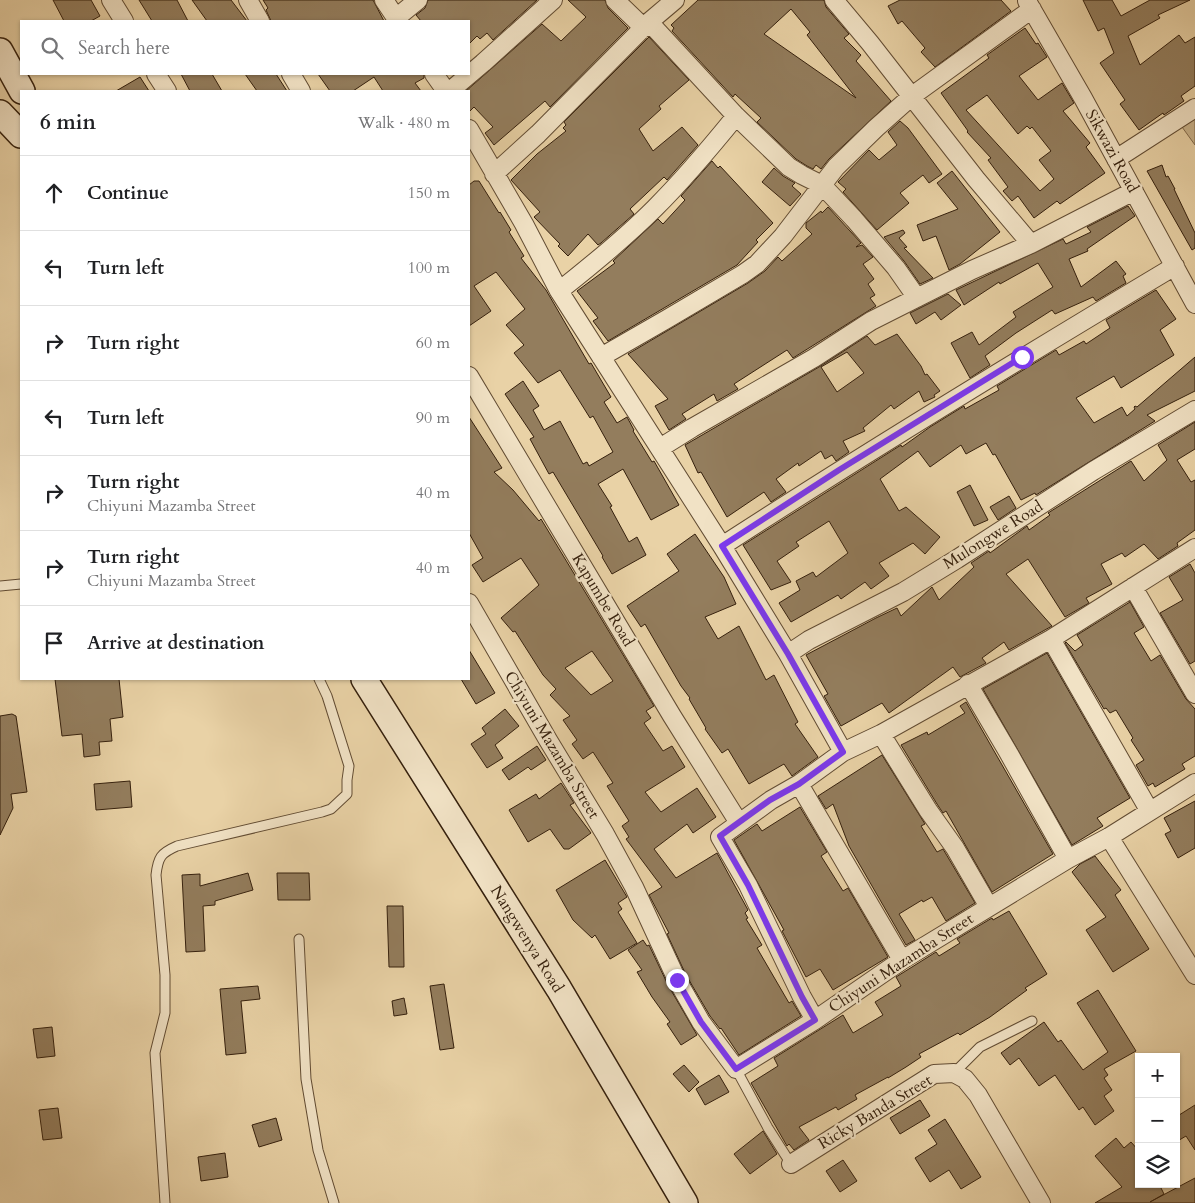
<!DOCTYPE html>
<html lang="en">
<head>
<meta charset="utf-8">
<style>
	body { margin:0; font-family:Cardo,serif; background:#f6f6f6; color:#202124 }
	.controls { position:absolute; right:15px; bottom:15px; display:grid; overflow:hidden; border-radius:0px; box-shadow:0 1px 4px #0004 }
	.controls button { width:45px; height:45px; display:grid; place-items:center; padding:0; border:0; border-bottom:1px solid #e0e0e0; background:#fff; color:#202124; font:25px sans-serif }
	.stop { position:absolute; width:15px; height:15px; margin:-11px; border:4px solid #7c3aed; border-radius:50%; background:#fff }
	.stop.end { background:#7c3aed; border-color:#fff; box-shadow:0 1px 5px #0008 }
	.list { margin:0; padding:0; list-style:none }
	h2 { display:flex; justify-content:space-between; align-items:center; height:65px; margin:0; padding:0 20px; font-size:21px }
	h2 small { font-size:16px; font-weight:400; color:#757577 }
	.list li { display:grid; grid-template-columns:32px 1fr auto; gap:15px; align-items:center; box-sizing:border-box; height:75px; padding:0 20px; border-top:1px solid #e0e0e0 }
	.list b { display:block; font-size:19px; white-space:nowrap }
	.list p { margin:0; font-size:16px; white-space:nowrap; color:#757577 }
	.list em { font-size:16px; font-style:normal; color:#757577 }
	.icon { flex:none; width:28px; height:28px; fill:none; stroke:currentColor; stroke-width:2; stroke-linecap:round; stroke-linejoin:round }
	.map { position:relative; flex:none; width:1195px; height:1203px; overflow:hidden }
	.search { position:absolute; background:#fff; box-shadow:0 1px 4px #0004; left:20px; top:20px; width:450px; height:55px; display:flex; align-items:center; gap:12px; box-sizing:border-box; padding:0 18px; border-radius:0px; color:#757577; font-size:19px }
	.panel { position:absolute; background:#fff; box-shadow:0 1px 4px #0004; left:20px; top:90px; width:450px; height:590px; border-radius:0px }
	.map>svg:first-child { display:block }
	.green { fill:#cab48c; stroke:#806a4c }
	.building { fill:#937d5d; stroke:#35200d; fill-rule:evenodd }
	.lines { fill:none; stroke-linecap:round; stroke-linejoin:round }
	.service-casing { stroke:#624c33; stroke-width:11 }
	.minor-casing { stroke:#624c33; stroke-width:20 }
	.secondary-casing { stroke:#35200d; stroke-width:28 }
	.service { stroke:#f1e2c5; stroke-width:9 }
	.minor { stroke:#f1e2c5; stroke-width:18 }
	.secondary { stroke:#f1e2c5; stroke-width:25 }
	.route { stroke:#7c3aed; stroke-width:6 }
	.labels { text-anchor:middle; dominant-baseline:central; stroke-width:4.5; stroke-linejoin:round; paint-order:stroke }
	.street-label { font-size:16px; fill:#35200d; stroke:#f1e2c5 }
</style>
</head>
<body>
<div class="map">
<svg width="1195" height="1203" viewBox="0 0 1195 1203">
	<rect width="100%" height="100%" fill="#e9d2a6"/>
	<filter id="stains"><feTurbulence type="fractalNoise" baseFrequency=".004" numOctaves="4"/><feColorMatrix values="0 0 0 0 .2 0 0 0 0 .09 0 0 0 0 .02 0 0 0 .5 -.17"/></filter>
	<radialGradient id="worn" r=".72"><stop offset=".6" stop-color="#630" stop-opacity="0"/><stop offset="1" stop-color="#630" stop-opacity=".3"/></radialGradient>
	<path class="green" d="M1195,107V145L1177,120Z"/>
	<path class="building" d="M53,0H91L100,16L91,21H64Z
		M139,0H177L188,21H152Z
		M192,0H231L247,21H207Z
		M263,0H373L384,21H271L266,10L268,8Z
		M428,0H537L493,40L487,33L480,39L477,36L469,44V21H421L416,15L425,8Z
		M568,0H605L608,8L628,28L550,107L545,101L494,145L485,133L493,127L474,107L469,112V91H466L542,24L561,41L586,17Z
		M698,0H824L826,7L849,34L844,38L861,55L856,61L891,101L829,159L821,169L816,165L813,169L807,166L796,159L757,122L761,118L735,94L733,97L672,31L674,28L671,25ZM791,9L810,32L807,35L856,98L764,34Z
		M900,0H1001L1011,11L935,67L921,52L925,48L902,21L898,24L888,6Z
		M1083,0H1112L1121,16L1150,0H1190L1158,15L1160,18L1128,36L1140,65L1179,35L1185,43L1195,37V86L1181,96L1184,101L1164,115L1163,113L1139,130L1120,104L1125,100L1100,63L1114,53L1104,28L1098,31Z
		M1025,28L1036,44L1038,43L1047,57L1019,76L1038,100L1062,83L1074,103L1063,111L1090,143L1086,147L1105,173L1060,204L1057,201L1034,218L1018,196L1012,201L1003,191L1008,187L988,160L991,158L967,132L968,131L941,93L989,58L987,55ZM987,95L1018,134L1027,126L1030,129L1032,127L1051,151L1039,160L1054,179L1040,191L966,110Z
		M649,37L689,80L659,106L661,109L639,129L653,151L682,127L698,145L667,180L664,177L630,209L634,214L601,243L598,245L588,234L568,256L558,246L560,244L534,217L540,212L511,180L537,154L566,131L563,128L566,125L564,122Z
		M181,74H212L222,91H190Z
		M245,74H276L287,91H257Z
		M318,74H424V78L415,83L421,91H383L374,77L353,91H330Z
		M140,77L149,91H116Z
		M900,121L908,128L942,174L929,183L923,175L900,193L909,203L877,230L843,192L846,189L838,182L869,150L879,160L897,145L888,132Z
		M712,161L718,168L720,166L773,223L756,240L758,242L737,265L608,341L593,321L598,318L577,291L615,263L613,261L658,219L663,224L685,200L681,196Z
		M1162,165L1166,177L1168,176L1175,189H1174L1195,233V248L1192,250L1147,171Z
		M774,168L783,176L795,183L792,186L801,194L790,206L762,182Z
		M952,171L1000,232L960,264L949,270L936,236L923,241L917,225L958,209L937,183Z
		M474,181H479L499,213L500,212L511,230L509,232L524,256L521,258L546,290L589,364L591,363L611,397L604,402L617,423L627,417L634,430L633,431L652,462L654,461L679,505L651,520L623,469L598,484L612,506L610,507L629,542L637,537L646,555L612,574L602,557L603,556L553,472L549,474L530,439L534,437L505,394L523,381L539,406L533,410L544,430L560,421L583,464L587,462L589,466L613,452L593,416L590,418L560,370L538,383L514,353L524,345L506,325L525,309L496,272L474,286L491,311L469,326V185Z
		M1128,206L1135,216L1087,249L1088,251L1069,259L1081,287L1116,261L1126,274L1123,276L1126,283L1096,301L1093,297L1055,314L1052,310L1016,333L985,356L990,365L970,378L951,343L972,332L979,345L1016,317L1013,312L1053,287L1038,263L1000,284L999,282L964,305L956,290L1063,239L1066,244L1091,232L1087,227Z
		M828,207L861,243L856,247L862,245L873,257L863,264L874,279L868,284L875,295L870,298L876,306L793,358L787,350L734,384L738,389L717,401L714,394L682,414L686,419L669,430L655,406L668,399L628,354L748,283L765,271L778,257L782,261L812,234L806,228V223L821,211L822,213Z
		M903,230L905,233L899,238L907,247L904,248L933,278L920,284L904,261L884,237Z
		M1156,290L1176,319L1160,330L1174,355L1121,388L1114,376L1076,398L1094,423L1122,407L1127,416L1135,409L1134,407L1135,406L1137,407L1195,357V391L1147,415L1155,421L1036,495L1035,493L1021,500L995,454L993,455L986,443L966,454L961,445L930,467L918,451L880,479L899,511L906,507L940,537L925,554L913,543L879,563L889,576L871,589L865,582L841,599L838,595L791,622L779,603L800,590L796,581L813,572L816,577L848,553L829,521L796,542L799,546L777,561L791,582L771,590L743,545L901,445L902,447L930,427L964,406L965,409L999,390L997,386L1056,350L1059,355L1084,341L1086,344L1110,328L1106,320Z
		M948,294L961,305L941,320L935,312L916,324L910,313Z
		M897,334L921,366L925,375L927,374L940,391L934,395L935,397L924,402L919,391L894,409L891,405L863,428L865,431L843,441L849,452L836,461L832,455L825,459L821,451L799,466L798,463L776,479L786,492L771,502L764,492L727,517L701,472L698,473L685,445L819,367L867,336L875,345ZM847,352L864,373L837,392L821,367Z
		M469,417L502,468L494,472L513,490L539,521L541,519L654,706L646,711L651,718L644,723L663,751L672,746L685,767L645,792L661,812L697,788L716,817L693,833L687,824L654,849L676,878L717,853L748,910L745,913L748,918L746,919L762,945L757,948L789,1003L792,1001L801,1016L739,1055L721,1028L720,1029L710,1016L686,975L667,934L669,933L649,895L662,887L626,839L629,837L622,826L629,821L607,786L613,783L593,752L583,759L572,744L577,740L563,720L570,716L550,695L556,689L543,675L515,631L513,632L501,618L539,585L521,558L483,582L472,565L483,558L469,533ZM592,651L613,681L591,695L565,668Z
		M1195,422V449L1177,460L1191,482L1195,480V530L1177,543L1178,546L1158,559L1144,544L1125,557L1122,553L1101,564L1112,584L1086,598L1089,603L1065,617L1028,559L1006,574L1052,626L1009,650L1004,642L982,658L986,663L960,677L953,667L889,713L882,703L841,726L824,696L828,694L806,655L876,618L897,608L901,616L932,587L939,600L974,567L971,563L989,551L990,553L1027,526L1029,530L1050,515L1048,513L1131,461L1144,481L1167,460L1158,445Z
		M970,485L988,520L974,526L957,492Z
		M1009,496L1016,508L998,520L990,507Z
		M695,534L724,577L736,604L705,617L718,639L739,626L766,680L774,675L798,722L795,724L818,757L792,776L784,764L749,784L728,749L722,753L705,729L706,728L689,699L690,698L681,686L645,624L641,627L627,606L679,571L667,554Z
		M1190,564L1195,573V661L1190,664L1160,613L1183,600L1169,577Z
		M1130,602L1144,627L1134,633L1151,661L1160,655L1186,699L1195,709V756L1182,764L1185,769L1155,787L1153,783L1148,786L1136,765L1144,760L1131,740L1133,738L1116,710L1110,713L1106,708L1104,709L1065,643L1066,642L1075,651L1083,645L1077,635Z
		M469,650L495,693L476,704L461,679H469Z
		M1047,653L1130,798L1097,818L1103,826L1072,845L983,689Z
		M55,679H119L123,717L110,719L112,741L99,742L100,755L84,757L82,734L62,736Z
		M966,702L1053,854L992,892L946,811L943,813L937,804L901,745L927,732L928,735L965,713L960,706Z
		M505,709L519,726L495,745L503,758L487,768L471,744L486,734L482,728Z
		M12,714L16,716L27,792L11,794L13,808L0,835V716Z
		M537,746L546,760L531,770L528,767L509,780L502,770Z
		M882,755L925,824L921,826L937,852L943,849L975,903L946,921L932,897L923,902L922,900L899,914L915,940L906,945L849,846L833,804L826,809L818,796Z
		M130,781L132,807L96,810L94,784Z
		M561,783L574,803L570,805L591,833L569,849H564L550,829L528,842L509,810L536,794L539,799Z
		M1195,801V848L1178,858L1165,834L1171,831L1164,818Z
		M800,807L827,852L821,856L843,891L848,888L888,957L833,990L820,969L806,977L782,931L784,930L734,840L757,824L762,831Z
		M1095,856L1121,890L1115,895L1149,949L1113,972L1086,930L1106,917L1072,872L1080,864Z
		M605,860L627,897L618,903L622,909L618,912L637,943L610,959L595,935L592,938L573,920L556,890Z
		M248,873L253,890L215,901V905L203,906L205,951L186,952L182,875L200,874V886Z
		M277,873H309L310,900H278Z
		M387,906H403L404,967H389Z
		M1009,911L1047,974L1025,988L1027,990L990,1017L960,1035L958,1033L919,1054L921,1057L906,1067L888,1078V1077L855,1095L857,1099L838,1110L836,1107L799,1127L809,1140L794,1150L789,1144L787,1146L751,1083L778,1066L774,1058L843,1015L853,1033L883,1015L875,1002L901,986L896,977L936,952L939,956L960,943L957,939L992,918L993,920Z
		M643,940L647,946L649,945L668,985L697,1035L681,1045L667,1024L670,1022L652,997L637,972L642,970L628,950Z
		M444,984L454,1048L440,1050L430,986Z
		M258,986L260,999L241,1001L246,1053L226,1055L220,989Z
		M1098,990L1136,1051L1104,1069L1108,1075L1104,1078L1112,1090L1104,1096L1114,1111L1095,1125L1083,1107L1079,1110L1055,1075L1039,1086L1019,1058L1010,1065L1001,1053L1044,1022L1058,1042L1061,1040L1083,1070L1108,1052L1077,1003Z
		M404,998L407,1014L394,1016L392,1001Z
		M52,1027L55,1056L37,1058L33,1029Z
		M684,1065L699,1082L689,1092L673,1074Z
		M719,1075L729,1092L705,1105L696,1089Z
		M920,1100L930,1116L900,1134L890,1118Z
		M1195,1105V1150L1186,1136L1176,1142V1117Z
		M58,1108L62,1138L43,1140L39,1110Z
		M276,1118L282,1140L259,1147L252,1125Z
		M945,1119L981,1177L961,1189L949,1170L930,1182L915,1158L937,1144L928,1130Z
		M763,1131L777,1154L750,1174L734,1154Z
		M1116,1138L1124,1148L1131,1142L1139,1151V1184H1159L1164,1194L1150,1202L1195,1178V1203H1095L1122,1187L1095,1156Z
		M225,1153L228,1177L201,1181L198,1157Z
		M843,1160L857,1181L840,1192L826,1171Z"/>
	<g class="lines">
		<defs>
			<path id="service" d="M0,586L21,584
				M299,939L306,1079L318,1150L334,1203
				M736,1069L768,1128L791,1164
				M954,1073L980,1047L1032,1021
				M165,1203L155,1053L165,1013V975L156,875C158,857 161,853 177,846L322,812L331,809L347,794V780L349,766L327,696L319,679"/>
			<path id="minor" d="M111,0L124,21
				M248,0L260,21
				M384,0L398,21
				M615,0L644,28
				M834,0L870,43L976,179L1031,244
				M1027,1L1083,98L1195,304
				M396,18L418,0
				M649,22L736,116L789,167L802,175L822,185L854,219L896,268L917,298
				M156,74L167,91
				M291,74L301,91
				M434,74L446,91
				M450,91L483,63L553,0
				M469,129L524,224L559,291L722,546L788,654L843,752
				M1116,159L1195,108
				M494,174L538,134L649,22L675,0
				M559,291C592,265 625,238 655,208C684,179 710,148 736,116
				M601,357L667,319L743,274L757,264L783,236L836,167L876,128L912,96L1032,9
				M469,376L672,716L739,823
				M660,448L692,428L814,358L871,321L972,270L1031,244L1134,191
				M722,546C871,449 1023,357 1175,266
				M1133,587L1195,694
				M469,603L548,740L605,834L634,887L677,980L701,1022L736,1069L815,1020L902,960L1068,859L1109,837L1195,783
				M1051,639L1149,810
				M788,654L809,640L903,592L957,559L1093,471L1195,410
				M968,684L1008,752L1068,859
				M881,734L928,810L955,848L989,907
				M799,784L902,960
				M1109,837L1195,975
				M815,1020L802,997L748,885L720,837L771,800L799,784L843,752L881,734L1051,639L1195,548
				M791,1164L934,1074L954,1073L965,1079L978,1095L1041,1203"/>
			<path id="secondary" d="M0,51L22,91
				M0,113L21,135
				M364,679L559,989L685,1203"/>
		</defs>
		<use href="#service" class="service-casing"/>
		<use href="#minor" class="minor-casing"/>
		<use href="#secondary" class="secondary-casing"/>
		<use href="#service" class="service"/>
		<use href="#minor" class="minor"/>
		<use href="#secondary" class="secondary"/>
	</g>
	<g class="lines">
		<path class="route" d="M677,980L701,1022L736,1069L815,1020L802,997L748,885L720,836L770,800L799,784L843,752L788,654L722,546L839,470L1022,357"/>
	</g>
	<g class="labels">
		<g class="street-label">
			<text transform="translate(1112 151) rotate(61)">Sikwazi Road</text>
			<text transform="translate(993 535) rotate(-32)">Mulongwe Road</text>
			<text transform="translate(603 600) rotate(59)">Kapumbe Road</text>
			<text transform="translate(552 745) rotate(59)">Chiyuni Mazamba Street</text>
			<text transform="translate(527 939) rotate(58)">Nangwenya Road</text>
			<text transform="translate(901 963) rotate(-33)">Chiyuni Mazamba Street</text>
			<text transform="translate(875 1112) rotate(-31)">Ricky Banda Street</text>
		</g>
	</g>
	<rect width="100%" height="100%" filter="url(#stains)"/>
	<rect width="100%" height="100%" fill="url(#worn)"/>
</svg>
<div class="controls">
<button>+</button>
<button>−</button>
<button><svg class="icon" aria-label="layers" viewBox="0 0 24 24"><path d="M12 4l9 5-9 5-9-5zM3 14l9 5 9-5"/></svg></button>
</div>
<div class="stop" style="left:1022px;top:357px"></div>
<div class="stop end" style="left:677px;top:980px"></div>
<div class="search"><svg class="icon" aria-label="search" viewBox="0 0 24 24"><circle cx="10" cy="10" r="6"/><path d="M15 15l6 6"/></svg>Search here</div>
<section class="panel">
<h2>6 min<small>Walk · 480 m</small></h2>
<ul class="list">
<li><svg class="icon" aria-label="ahead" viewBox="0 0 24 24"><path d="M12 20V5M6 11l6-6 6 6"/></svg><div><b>Continue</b></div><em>150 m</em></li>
<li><svg class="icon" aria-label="left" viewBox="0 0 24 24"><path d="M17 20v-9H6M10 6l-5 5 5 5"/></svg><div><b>Turn left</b></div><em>100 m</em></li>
<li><svg class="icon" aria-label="right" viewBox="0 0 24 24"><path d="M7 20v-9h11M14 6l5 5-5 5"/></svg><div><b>Turn right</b></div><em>60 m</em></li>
<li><svg class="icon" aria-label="left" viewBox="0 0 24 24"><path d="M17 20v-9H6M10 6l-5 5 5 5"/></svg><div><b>Turn left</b></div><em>90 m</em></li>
<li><svg class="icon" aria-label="right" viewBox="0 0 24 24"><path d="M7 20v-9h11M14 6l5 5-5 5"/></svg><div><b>Turn right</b><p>Chiyuni Mazamba Street</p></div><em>40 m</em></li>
<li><svg class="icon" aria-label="right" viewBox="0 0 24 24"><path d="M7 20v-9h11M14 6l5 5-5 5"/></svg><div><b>Turn right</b><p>Chiyuni Mazamba Street</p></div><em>40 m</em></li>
<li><svg class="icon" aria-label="arrive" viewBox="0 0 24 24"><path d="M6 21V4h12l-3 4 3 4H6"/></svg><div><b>Arrive at destination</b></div></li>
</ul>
</section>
</div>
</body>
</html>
